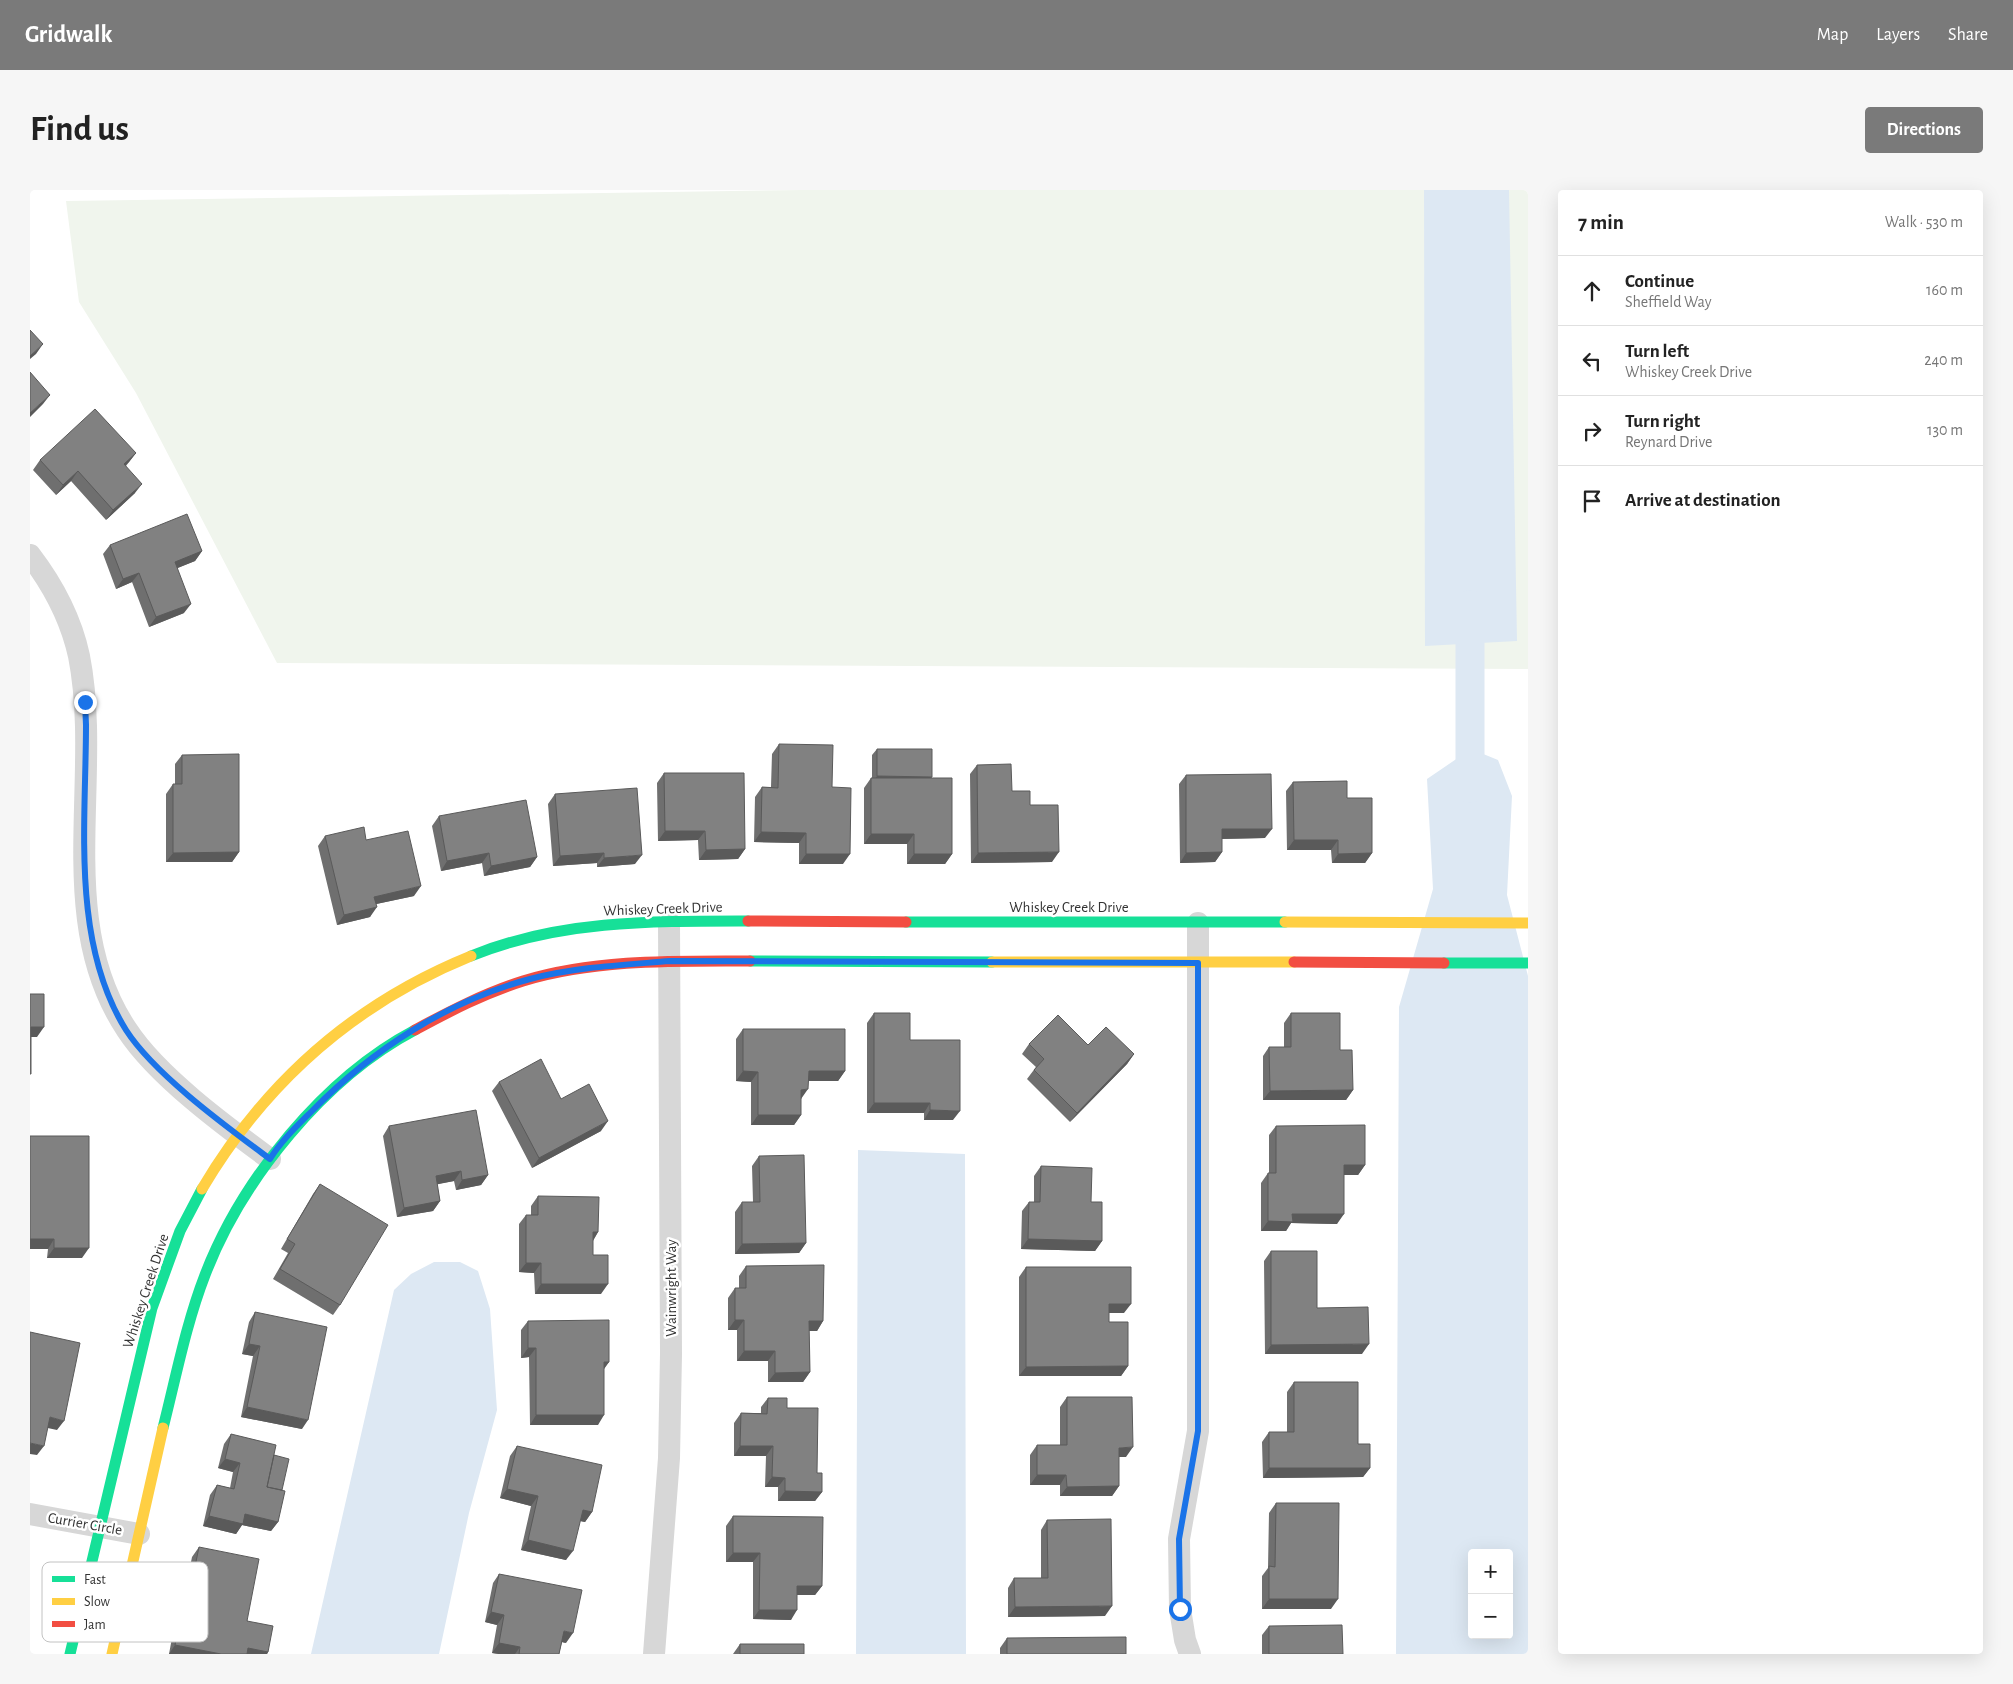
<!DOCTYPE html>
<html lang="en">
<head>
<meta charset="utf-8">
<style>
	body { margin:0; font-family:"Alegreya Sans",sans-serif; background:#f6f6f6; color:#222 }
	.controls { position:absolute; right:15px; bottom:15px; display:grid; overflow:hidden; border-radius:5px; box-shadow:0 5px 20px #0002 }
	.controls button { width:45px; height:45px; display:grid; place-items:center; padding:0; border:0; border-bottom:1px solid #e0e0e0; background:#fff; color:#222; font:25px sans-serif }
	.stop { position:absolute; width:15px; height:15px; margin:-11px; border:4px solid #1a73e8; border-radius:50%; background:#fff }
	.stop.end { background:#1a73e8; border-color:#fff; box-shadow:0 1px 5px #0008 }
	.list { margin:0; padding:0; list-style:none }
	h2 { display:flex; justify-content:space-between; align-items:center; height:65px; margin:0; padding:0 20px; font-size:21px }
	h2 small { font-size:16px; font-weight:400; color:#767676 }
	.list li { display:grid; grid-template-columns:32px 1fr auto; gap:15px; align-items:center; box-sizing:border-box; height:70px; padding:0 20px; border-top:1px solid #e0e0e0 }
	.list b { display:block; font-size:19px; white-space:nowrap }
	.list p { margin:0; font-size:16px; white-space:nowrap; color:#767676 }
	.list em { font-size:16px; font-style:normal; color:#767676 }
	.icon { flex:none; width:28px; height:28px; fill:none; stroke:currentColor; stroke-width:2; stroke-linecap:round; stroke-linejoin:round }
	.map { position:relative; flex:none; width:1498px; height:1464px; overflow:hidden; border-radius:5px }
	header { display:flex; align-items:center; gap:30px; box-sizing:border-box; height:70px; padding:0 25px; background:#7a7a7a; color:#fff }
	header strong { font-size:24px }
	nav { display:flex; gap:28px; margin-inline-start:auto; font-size:18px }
	.intro { display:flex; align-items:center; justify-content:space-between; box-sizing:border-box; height:120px; padding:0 30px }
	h1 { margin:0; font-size:35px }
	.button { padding:12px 22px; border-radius:5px; background:#7a7a7a; color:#fff; font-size:18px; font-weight:700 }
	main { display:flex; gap:30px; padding:0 30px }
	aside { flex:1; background:#fff; border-radius:5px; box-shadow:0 5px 20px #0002 }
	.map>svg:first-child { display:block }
	.green { fill:#f0f5ed }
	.water { fill:#dde8f3; fill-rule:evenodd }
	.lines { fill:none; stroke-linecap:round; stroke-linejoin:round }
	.canal { stroke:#dde8f3; stroke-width:29 }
	.street { stroke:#d7d7d7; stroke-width:22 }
	.fast { stroke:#16e098; stroke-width:11 }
	.slow { stroke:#ffcf43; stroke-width:11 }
	.jam { stroke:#f24e42; stroke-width:11 }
	.wall { fill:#6f6f6f }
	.shaded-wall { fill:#5a5a5a }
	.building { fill:#818181; stroke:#5a5a5a }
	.route { stroke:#1a73e8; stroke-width:6 }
	.labels { text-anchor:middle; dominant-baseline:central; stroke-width:5; stroke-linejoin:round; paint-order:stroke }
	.street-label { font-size:15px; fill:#333; stroke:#fff }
	.key { fill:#fff; stroke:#c2c2c2; stroke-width:1 }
	.key-label { font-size:14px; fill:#333 }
</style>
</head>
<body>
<header>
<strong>Gridwalk</strong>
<nav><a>Map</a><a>Layers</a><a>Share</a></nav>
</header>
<div class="intro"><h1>Find us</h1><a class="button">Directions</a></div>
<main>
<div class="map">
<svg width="1498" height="1464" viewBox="0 0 1498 1464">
	<rect width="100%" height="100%" fill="#fff"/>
	<path class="green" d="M773,0H1498V479L247,473L106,203L49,112L36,11Z"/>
	<path class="water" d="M1394,0H1479L1487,451L1395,456Z
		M1441,559L1468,570L1482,606L1477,705L1498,786V1464H1366L1369,817L1403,699L1397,589ZM1442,1363H1479V1445H1442Z
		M828,960L935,964L936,1464H826Z
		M404,1072H430L448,1081L460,1119L467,1220L439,1323L409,1464H281L364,1100L381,1084Z"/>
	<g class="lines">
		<path class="canal" d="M1440,415V598"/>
		<path class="street" d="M0,365C23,395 41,429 49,466C73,588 23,730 97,840C127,886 195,936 240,969
			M0,1324L109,1344
			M624,1464L639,1268L641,1164L639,732
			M1160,1464L1155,1450L1150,1419L1149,1349L1168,1241V733"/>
		<path class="fast" d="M876,732H1255
			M441,766C529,730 625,731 718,731
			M720,771L962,772
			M1414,773H1498
			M133,1238C146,1187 156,1134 175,1085C212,989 294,888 385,840
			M40,1464L122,1118L150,1041L172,999"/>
		<path class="slow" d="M1255,732L1498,733
			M962,772H1264
			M172,999C236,891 325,813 441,766
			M82,1464L133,1238"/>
		<path class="jam" d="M718,731L876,732
			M1264,772L1414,773
			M385,840C420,821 455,803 493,791C565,769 645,771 720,771"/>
	</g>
	<path class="wall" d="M106,263L99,272L96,276L105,303L76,330L41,291L26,305L3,280L10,270Z
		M80,355L172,361L165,371L147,378L154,423L119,437L102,392L86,399L73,364Z
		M749,554L802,597L813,674H769V653L724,652L725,607L732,597H741L742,564Z
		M847,559L902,587L901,588L922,664L915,674H877V654H834V598L841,588H842V565Z
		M152,565L209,662L202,672H136V604L143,594H145V574Z
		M947,575L1000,615L1022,672L941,673L940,584Z
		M634,583L715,659L708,669L669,670L668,650L628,651L627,593Z
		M1156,585L1235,648L1192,649V662L1185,672L1150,673L1149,594Z
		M1263,592L1317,608L1342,663L1335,673H1302L1301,660H1257L1256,601Z
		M525,604L605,674L567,677V673L523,676L518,614Z
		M409,626L507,667L500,677L454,686L452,673L411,681L402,636Z
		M295,646L384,706L346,714L340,727L307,735L288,656Z
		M844,823L880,850L923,930H894V923H837V833Z
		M1261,823L1310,860L1323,900L1316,910H1233V866L1239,857H1254V833Z
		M713,839L815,881L808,891H778L771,909V925L764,935H721V892L706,891V849Z
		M999,854L1058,855L1104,864L1097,874L1040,932L997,889L1006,877L992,864Z
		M469,892L531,909L571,941L502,978L462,901Z
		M359,936L458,985L451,995L426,1000L424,991L407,994L410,1011L403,1021L367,1027L353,946Z
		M1246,936L1335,975L1328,985H1314L1307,1034L1261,1033L1256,1041H1231V993L1238,983H1239V945Z
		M0,946L52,1068H17L18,1059H0Z
		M729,966L776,1053L769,1063L705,1064V1022L712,1012H723L722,976Z
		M1011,976L1061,1012L1072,1051L1065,1061L991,1059L992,1021L999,1012H1004V986Z
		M290,994L310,1115L303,1125L243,1089L258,1063L251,1059L283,1004Z
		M508,1006L568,1042L563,1051V1065L571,1104H505L504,1083L489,1082V1034L496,1025H501V1016Z
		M1241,1061L1287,1118L1332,1164H1235L1234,1071Z
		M716,1076L793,1131L787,1141H779L780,1182L773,1192H738V1171H707V1140H698V1108L705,1098H709V1086Z
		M996,1077L1094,1123H1079V1132L1098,1176L1091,1186H989V1087Z
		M225,1122L272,1239L211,1227L223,1166L212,1164L219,1132Z
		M498,1131L579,1172L574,1178L568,1235H500L499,1167L491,1168V1140Z
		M1264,1192L1328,1254L1340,1278L1333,1287L1233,1288L1232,1252L1239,1242H1257V1202Z
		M1037,1207L1096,1267H1089V1296L1082,1306H1030V1295H1000V1265L1007,1255H1030V1217Z
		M738,1208L757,1218L787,1283L792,1302L785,1311H748V1297H735L736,1266H704V1233L711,1223H731V1217Z
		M201,1244L244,1265L252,1300L248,1332L241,1341L212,1335L206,1344L173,1336L180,1305L187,1295L200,1298L203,1282L188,1278L194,1254Z
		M487,1256L562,1322L555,1332L550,1331L536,1370L491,1360L501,1316L470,1308L480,1266Z
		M1246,1313L1301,1419H1232V1386L1238,1378L1239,1323Z
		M703,1326L792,1396L785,1405H767L761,1430L723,1429V1372H696V1336Z
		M1017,1330L1075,1426L978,1427V1398L984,1388H1011V1340Z
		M169,1357L238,1462L237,1464H139L149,1410L155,1402L162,1367Z
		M469,1384L536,1453L532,1452L529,1464H469L462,1463L467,1435L455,1432L463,1393Z
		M1239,1436L1313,1464H1232V1445Z
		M977,1448L1096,1464H970V1458Z
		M710,1454L774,1464H703Z"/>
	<path class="shaded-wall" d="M13,154L6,164L0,169V166Z
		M20,205L13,214L0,227V223Z
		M106,263L99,272L87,283L94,274Z
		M48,281L41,291L26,305L33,295Z
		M112,294L105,303L76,330L83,320Z
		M172,361L165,371L138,382L145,372Z
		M109,383L102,392L86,399L93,389Z
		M161,414L154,423L119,437L126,427Z
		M847,586L902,587L897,593H842Z
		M1192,639H1242L1235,648L1185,649Z
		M635,641H675L668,650L628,651Z
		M731,642L776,643L769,653L724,652Z
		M841,644H884L877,654H834Z
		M1264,650H1308L1301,660H1257Z
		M715,659L708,669L669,670L676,660Z
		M209,662L202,672H136L143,663Z
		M1029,662L1022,672L941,673L948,663Z
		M1192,662L1185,672L1150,673L1156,663Z
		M459,663L452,673L411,681L417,671Z
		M574,663L567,673L523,676L530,666Z
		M1342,663L1335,673H1302L1308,664Z
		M776,664H820L813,674H769Z
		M884,664H922L915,674H877Z
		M612,665L605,674L567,677L574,668Z
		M507,667L500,677L454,686L461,676Z
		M391,696L384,706L337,716L344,707Z
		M347,717L340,727L307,735L314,725Z
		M1,837H14L7,847H0Z
		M1104,864L1097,874L1040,932L1047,923Z
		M713,881L728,882L721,892L706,891Z
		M779,881H815L808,891H772Z
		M778,899L771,909H764L771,900Z
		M1323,900L1316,910H1233L1240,901Z
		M844,913H900L894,923H837Z
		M900,920L930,921L923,930H894Z
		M728,925H771L764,935H721Z
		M578,931L571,941L502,978L509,968Z
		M1314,975H1335L1328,985H1307Z
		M431,981L424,991L399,996L406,986Z
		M458,985L451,995L426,1000L432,990Z
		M410,1011L403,1021L367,1027L374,1018Z
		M1262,1024H1314L1307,1034L1261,1033L1256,1041H1231L1238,1031Z
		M563,1042H568L562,1052Z
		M0,1049H24L18,1059H0Z
		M998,1049L1072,1051L1065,1061L991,1059Z
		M776,1053L769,1063L705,1064L712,1054Z
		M24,1058H59L52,1068H17Z
		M496,1073H511L504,1083L489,1082Z
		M511,1094H578L571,1104H505Z
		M1079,1114H1101L1094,1123H1072Z
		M705,1130H714L707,1140H698Z
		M779,1131H793L787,1141H772Z
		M219,1154L230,1156L223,1166L212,1164Z
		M1339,1154L1332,1164H1235L1241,1155Z
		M498,1158H506L499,1167L491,1168Z
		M714,1161H745L738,1171H707Z
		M574,1172H579L572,1182Z
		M1098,1176L1091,1186H989L996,1177Z
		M780,1182L773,1192H738L745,1183Z
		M217,1217L278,1230L272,1239L211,1227Z
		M506,1225H574L568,1235H500Z
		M20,1227L34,1231L27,1240L13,1237Z
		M0,1253L14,1256L7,1265L0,1264Z
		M710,1256H743L736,1266H704Z
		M1103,1257L1096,1267H1082L1089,1258Z
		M195,1269L210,1273L203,1282L188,1278Z
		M1239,1278H1340L1333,1287L1233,1288Z
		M1007,1285H1036L1030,1295H1000Z
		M742,1287L755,1288L748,1297H735Z
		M1089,1296L1082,1306H1030L1037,1297Z
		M477,1299L508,1306L501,1316L470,1308Z
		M755,1301L792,1302L785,1311H748Z
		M553,1320L562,1322L555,1332L546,1330Z
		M215,1324L248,1332L241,1341L212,1335L206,1344L173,1336L179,1326Z
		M498,1350L543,1361L536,1370L491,1360Z
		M703,1363H730L723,1372H696Z
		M767,1396H792L785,1405H761Z
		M1239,1409H1308L1301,1419H1232Z
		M1082,1416L1075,1426L978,1427L985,1417Z
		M729,1420H767L761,1430L723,1429Z
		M461,1422L474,1425L467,1435L455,1432Z
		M534,1441L543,1443L536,1453L527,1451Z
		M469,1453L490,1457L485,1464H469L462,1463Z
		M145,1455L191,1464H139Z
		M218,1458L238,1462L237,1464H214Z"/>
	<path class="building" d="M0,140L13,154L0,166Z
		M0,182L20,205L0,223Z
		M65,219L106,263L94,274L112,294L83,320L48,281L33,295L10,270Z
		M157,324L172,361L145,372L161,414L126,427L109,383L93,389L80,355Z
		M749,554L803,555L802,597L821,598L820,664H776V643L731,642L732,597L748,598Z
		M847,559H902V587L847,586Z
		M209,564V662L143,663V594H152V565Z
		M981,574L982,601H1000V615H1028L1029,662L948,663L947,575Z
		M634,583H714L715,659L676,660L675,641H635Z
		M1241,584L1242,639H1192V662L1156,663V585Z
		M841,588H922V664H884V644H841Z
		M1317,591V608H1342V663L1308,664V650H1264L1263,592Z
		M607,598L612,665L574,668V663L530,666L525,604Z
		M496,610L507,667L461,676L459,663L417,671L409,626Z
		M334,637L336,650L378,641L391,696L344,707L347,717L314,725L295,646Z
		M0,804H14V837H1V884H0Z
		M844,823H880V850H930V921L900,920V913H844Z
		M1261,823H1310V860H1322L1323,900L1240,901L1239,857H1261Z
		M1028,825L1058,855L1076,837L1104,864L1047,923L1004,880L1014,869L999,854Z
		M713,839H815V881H779L778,899L771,900V925H728V882L713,881Z
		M511,869L531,909L559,894L578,931L509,968L469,892Z
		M446,920L458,985L432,990L431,981L406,986L410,1011L374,1018L359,936Z
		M1335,935V975H1314V1024H1262L1263,1032L1238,1031V983H1246V936Z
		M0,946H59V1058H24V1049H0Z
		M774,965L776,1053L712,1054V1012H730L729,966Z
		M1011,976L1062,978L1061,1012H1072V1051L998,1049L999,1012H1010Z
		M290,994L358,1035L310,1115L250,1079L265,1054L257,1049Z
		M508,1006L569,1007L568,1042H563V1065H578V1094H511V1073H496V1025H508Z
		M1241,1061H1287V1118L1338,1117L1339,1154L1241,1155Z
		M794,1075L793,1131H779L780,1182L745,1183V1161H714V1130H705V1098H716V1076Z
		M996,1077H1101V1114H1079V1132H1098V1176L996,1177Z
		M225,1122L297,1137L278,1230L217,1217L230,1156L219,1154Z
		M579,1130V1172H574V1225H506V1158H498V1131Z
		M0,1142L50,1153L34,1231L20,1227L14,1256L0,1253Z
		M1264,1192H1328V1254H1340V1278H1239V1242H1264Z
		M1037,1207H1102L1103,1257L1089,1258V1296L1037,1297L1036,1285H1007V1255H1037Z
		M738,1208H757V1218H788L787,1283H792V1302L755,1301V1288L742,1287L743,1256H710L711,1223L737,1224Z
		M201,1244L246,1255L237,1297L255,1301L248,1332L215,1324L213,1334L179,1326L187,1295L204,1299L210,1273L195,1269Z
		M487,1256L572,1275L562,1322L553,1320L543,1361L498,1350L508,1306L477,1299Z
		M244,1265L259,1269L252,1300L237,1297Z
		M1246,1313H1309L1308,1409H1239V1376L1245,1377Z
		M703,1326L793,1327L792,1396H767V1420H729L730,1363H703Z
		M1081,1329L1082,1416L985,1417L984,1388H1018L1017,1330Z
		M169,1357L229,1369L217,1431L243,1436L238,1462L218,1458L217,1464H191L145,1455L156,1400L160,1401Z
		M469,1384L552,1400L543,1443L534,1441L529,1464H489L490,1457L469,1453L474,1425L461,1422Z
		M1312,1435L1313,1464H1239V1436Z
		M1096,1447V1464H977V1448Z
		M710,1454H774V1464H710Z"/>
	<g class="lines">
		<path class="route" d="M55,512L56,535C56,634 41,752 96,840C125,885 197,937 240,969C251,951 267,936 282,921C342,860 417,811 500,789C546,777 593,775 640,771L1168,773V1241L1149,1349L1150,1419"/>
	</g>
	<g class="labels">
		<g class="street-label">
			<text x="1039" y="717">Whiskey Creek Drive</text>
			<text transform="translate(633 719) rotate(-2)">Whiskey Creek Drive</text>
			<text transform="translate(641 1098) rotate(-90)">Wainwright Way</text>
			<text transform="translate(116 1101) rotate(-72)">Whiskey Creek Drive</text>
			<text transform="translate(55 1334) rotate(10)">Currier Circle</text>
		</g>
	</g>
	<rect x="12" y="1372" width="166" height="80" rx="8" class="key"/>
	<rect x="22" y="1386" width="23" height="6" fill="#16e098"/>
	<rect x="22" y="1408" width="23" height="7" fill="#ffcf43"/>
	<rect x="22" y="1431" width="23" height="6" fill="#f24e42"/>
	<g class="key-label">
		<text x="54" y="1394">Fast</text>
		<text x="54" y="1416">Slow</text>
		<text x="54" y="1439">Jam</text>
	</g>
</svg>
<div class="controls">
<button>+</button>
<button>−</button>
</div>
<div class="stop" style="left:1150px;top:1419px"></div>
<div class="stop end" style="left:55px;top:512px"></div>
</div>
<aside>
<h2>7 min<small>Walk · 530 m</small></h2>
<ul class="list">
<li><svg class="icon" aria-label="ahead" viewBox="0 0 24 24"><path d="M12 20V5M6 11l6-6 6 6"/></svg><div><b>Continue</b><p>Sheffield Way</p></div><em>160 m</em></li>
<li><svg class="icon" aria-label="left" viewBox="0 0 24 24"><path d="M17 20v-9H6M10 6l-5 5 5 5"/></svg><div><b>Turn left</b><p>Whiskey Creek Drive</p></div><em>240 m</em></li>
<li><svg class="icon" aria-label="right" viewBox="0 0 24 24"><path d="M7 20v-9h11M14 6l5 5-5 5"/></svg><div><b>Turn right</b><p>Reynard Drive</p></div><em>130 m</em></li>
<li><svg class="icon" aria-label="arrive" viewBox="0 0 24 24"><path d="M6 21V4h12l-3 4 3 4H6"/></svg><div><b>Arrive at destination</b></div></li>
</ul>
</aside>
</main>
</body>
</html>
